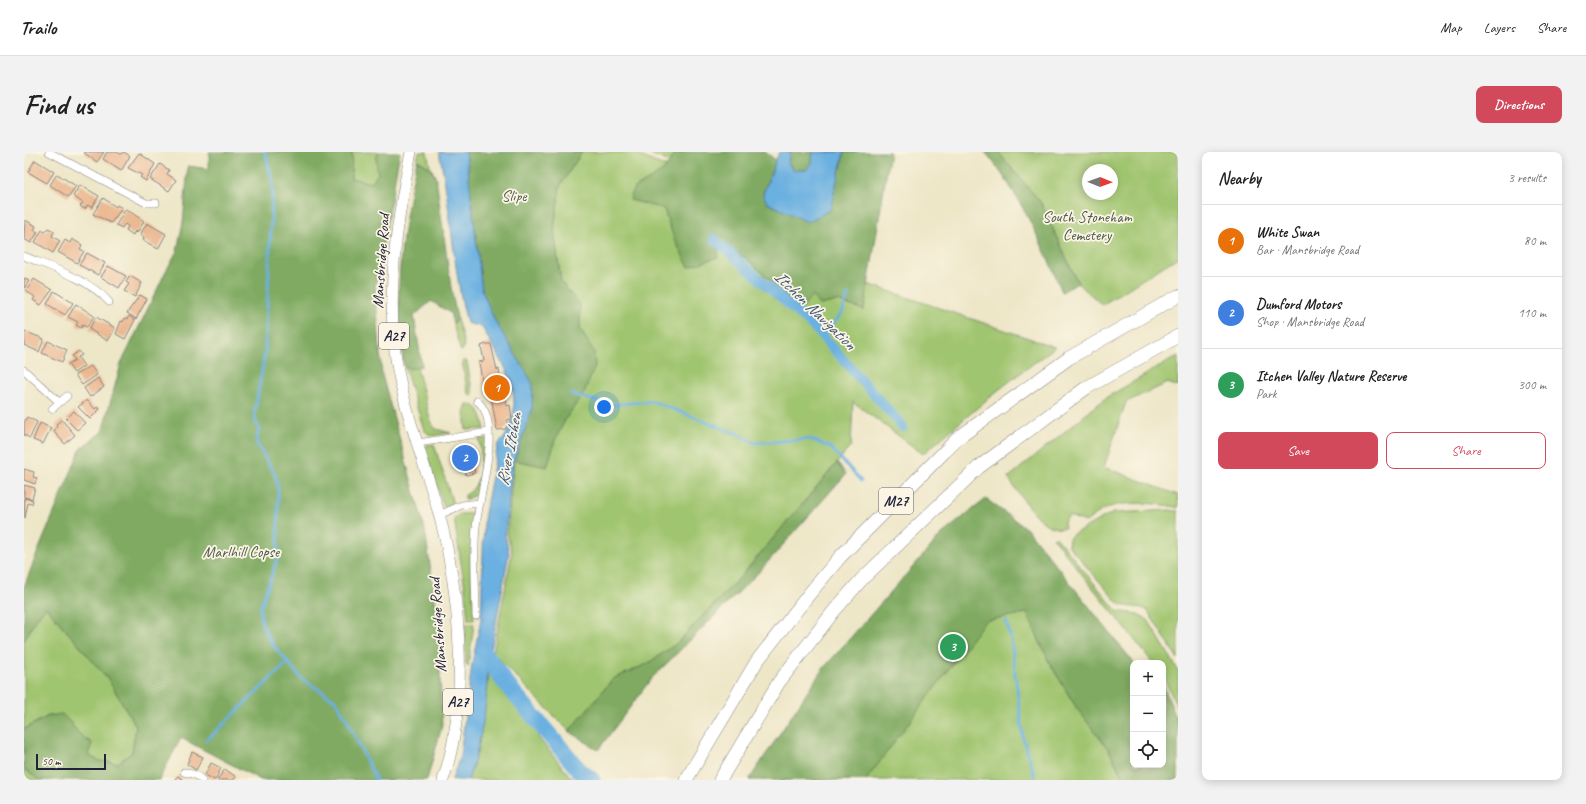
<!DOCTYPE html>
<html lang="en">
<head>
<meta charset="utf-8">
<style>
	body { margin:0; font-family:Caveat,sans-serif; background:#f2f2f2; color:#222 }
	.controls { position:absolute; right:12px; bottom:12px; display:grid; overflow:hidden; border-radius:8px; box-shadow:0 2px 10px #0003 }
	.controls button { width:36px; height:36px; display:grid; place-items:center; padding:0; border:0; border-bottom:1px solid #e0e0e0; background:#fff; color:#222; font:20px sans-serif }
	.compass { position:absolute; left:1058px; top:12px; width:36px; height:36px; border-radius:50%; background:#fff; box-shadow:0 2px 10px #0003; rotate:91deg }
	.scale { position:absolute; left:12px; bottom:10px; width:70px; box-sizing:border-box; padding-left:4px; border:2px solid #22223b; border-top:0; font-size:11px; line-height:14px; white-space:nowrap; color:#22223b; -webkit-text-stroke:3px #fcf5e5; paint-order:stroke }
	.you { position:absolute; left:580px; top:255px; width:14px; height:14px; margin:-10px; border:3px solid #fff; border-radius:50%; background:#1a73e8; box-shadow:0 0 0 6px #1a73e833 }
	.badge { display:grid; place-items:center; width:26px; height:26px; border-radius:50%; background:#d1495b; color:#fff; font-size:13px; font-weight:700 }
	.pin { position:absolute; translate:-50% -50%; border:2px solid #fff; box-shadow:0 1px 4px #0006 }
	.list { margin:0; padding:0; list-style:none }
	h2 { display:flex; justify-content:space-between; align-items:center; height:52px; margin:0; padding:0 16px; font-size:17px }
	h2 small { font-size:13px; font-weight:400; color:#767676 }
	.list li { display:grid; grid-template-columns:26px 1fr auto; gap:12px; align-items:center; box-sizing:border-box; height:72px; padding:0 16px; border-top:1px solid #e0e0e0 }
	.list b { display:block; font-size:15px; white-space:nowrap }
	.list p { margin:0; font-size:13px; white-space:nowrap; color:#767676 }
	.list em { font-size:13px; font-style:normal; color:#767676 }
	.actions { display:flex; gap:8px; padding:12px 16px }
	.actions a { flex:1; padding:9px 0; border:1px solid #d1495b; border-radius:8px; text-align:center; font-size:14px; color:#d1495b }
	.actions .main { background:#d1495b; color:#fff }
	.icon { flex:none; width:22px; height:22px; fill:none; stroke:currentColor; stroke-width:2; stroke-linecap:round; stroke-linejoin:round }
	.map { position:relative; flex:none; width:1154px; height:628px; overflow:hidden; border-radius:8px }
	header { display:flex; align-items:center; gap:24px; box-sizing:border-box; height:56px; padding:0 20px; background:#fff; border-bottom:1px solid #e0e0e0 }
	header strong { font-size:19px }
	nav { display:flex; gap:22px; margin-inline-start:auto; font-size:14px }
	.intro { display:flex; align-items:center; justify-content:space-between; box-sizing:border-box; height:96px; padding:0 24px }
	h1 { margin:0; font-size:28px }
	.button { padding:10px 18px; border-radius:8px; background:#d1495b; color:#fff; font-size:14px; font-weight:700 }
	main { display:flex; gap:24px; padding:0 24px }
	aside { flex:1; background:#fff; border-radius:8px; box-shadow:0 2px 10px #0003 }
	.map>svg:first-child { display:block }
	.green { fill:#a0c570; stroke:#617456; fill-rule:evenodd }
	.forest { fill:#80aa62; stroke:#51664e }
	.water { fill:#6ab0e1; stroke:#46698e }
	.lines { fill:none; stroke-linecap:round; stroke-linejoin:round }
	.stream { stroke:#6ab0e1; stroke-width:3 }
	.canal { stroke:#6ab0e1; stroke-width:10 }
	.river { stroke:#6ab0e1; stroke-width:17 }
	.building { fill:#ebb790 }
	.street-casing { stroke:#888481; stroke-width:8 }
	.primary-casing { stroke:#888481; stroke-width:12 }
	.highway-casing { stroke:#888481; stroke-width:14 }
	.street { stroke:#fff; stroke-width:7 }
	.primary { stroke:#fff; stroke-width:11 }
	.highway { stroke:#fff; stroke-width:13 }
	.labels { text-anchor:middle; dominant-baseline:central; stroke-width:3.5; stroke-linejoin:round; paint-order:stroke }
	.shield { fill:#fcf5e5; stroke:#63616e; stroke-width:1 }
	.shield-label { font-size:15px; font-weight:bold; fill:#22223b }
	.park-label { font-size:16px; fill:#4e5b4e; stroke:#fcf5e5 }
	.street-label { font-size:16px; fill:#22223b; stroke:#fcf5e5 }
	.water-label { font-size:17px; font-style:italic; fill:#3b5475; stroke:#fcf5e5 }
</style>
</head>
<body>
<header>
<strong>Trailo</strong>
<nav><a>Map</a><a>Layers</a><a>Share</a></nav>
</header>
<div class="intro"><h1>Find us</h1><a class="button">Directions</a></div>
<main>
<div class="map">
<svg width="1154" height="628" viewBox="0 0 1154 628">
	<rect width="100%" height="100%" fill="#fcf5e5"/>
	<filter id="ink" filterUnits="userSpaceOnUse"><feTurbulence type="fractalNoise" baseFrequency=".025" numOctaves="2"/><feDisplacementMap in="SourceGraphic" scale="8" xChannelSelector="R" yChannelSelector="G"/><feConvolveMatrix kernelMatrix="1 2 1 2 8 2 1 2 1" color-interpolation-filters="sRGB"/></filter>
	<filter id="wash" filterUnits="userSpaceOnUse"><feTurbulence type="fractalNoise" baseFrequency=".012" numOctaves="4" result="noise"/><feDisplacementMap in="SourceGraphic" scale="16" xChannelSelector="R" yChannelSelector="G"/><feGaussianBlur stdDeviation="0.9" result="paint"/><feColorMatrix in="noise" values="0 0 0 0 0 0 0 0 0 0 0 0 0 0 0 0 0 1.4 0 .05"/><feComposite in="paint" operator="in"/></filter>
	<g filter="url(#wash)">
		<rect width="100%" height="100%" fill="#ede6c7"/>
		<path class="green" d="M328,0H355L352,6L354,22L347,32L327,26Z
			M395,0H403L406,14L412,26L405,15L393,8Z
			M558,0H606L643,15L639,19L609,37L640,57L651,89L665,115L694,89L722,106L778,157L788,144L796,153L813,149L840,158L844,132L1031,195L973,239L899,302L829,250L827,294L719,422L652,492L623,512L589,527L545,579L469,501L488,400L483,382L490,308L523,315L531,288L542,266L560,241L570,200L556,177L555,153L537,130L530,77L536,34Z
			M621,0H652L646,10Z
			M974,0H1154V105L1078,153L1054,131L1017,51ZM1064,18H1088V42H1064Z
			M433,166L440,192L438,199L436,198L429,172Z
			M1154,204V235L1144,231L1102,250L1080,315L1154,343V356C1140,351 1100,349 1086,355C1078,358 1069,364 1062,370L1045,364L1040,370L1041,376C1016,381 997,343 984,326L1083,245Z
			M441,208L443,210L449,243L444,241L438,210Z
			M380,214L385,217L393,215L407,271L412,277L427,281L407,284L400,278Z
			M443,252C457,253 458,266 461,277L442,278L440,260Z
			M462,286L463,300L455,341L441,348V343C459,336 458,303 455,287Z
			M410,292L429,352L420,355L401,297L403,293Z
			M1145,358L1154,359V507L1123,458C1114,453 1103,457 1094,451L1044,393L1045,386L1048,383L1082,364L1090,361Z
			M451,360C443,394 448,429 450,464V468H444L441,437L430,366L434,363Z
			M1032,385L1093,459L1114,462L1124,468L1154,518V557L1139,524V511H1129L1029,386Z
			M22,455L84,527L112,574L108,600L94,611L75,609L64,603L68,591L55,584L47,571L24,564L0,577V489L12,467Z
			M1003,461L1025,510L1052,555L1085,598L1100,628H737L852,480Z
			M441,472H450L444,514L442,511Z
			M465,518L470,527L518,580L514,585L549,628H444L454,598L464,535Z
			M0,607L27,628H0Z"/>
		<path class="forest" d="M185,0H328L327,26L347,31L354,22L352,6L355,0H376L351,134L358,223L401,378L414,467L418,574L403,628H237L157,586L135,628H15L0,617V577L25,564L38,562C51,574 52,582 68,591L64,603L75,609L94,611L108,600L112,574L84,527L22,455L12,467L0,489V435L10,409L57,296L78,280L97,212L142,119L153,99L159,70L164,14L185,17Z
			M442,0H558L536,34L530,77L537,130L556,153V177L570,200L571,214L560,241L542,266L531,288L523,315L490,308L508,258L497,212L485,195L470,167L458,138Z
			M652,0H741L752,8L739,42L817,16L820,0H866L840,158L813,149L796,153L788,144L778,157L722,106L694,89V105L665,115L651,89L640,57L606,48L609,37L639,19Z
			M766,0H789L788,11L782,18H770L764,11Z
			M961,0H974L1017,51L1054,131L1038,140C1020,95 993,37 961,0Z
			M393,8L405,15L412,26L427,136L433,166L429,172L426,161L407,149L390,164L398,214L385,217L380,214C368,145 378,76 393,8Z
			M813,311L822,322L734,421L627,527L574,598L545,579L589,527L623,512L652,492L719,422Z
			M962,347L1003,377L1110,511L1109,613H1139V532L1154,571V628H1100L1085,598L1052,555L1025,510L1003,461L961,469L842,628H725L798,518L918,382Z"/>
		<path class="water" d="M415,0H442L458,138L470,167L509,232L508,258L490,308L487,325L481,383L485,401L463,519C465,549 455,599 444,628H428L436,604L448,512L457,467L460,367L474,292C491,279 492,252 488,232C484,216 466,191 458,175L443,171C428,115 428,57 415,0Z
			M755,0H766L764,11L769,18H782L788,11L789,0H820L806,58L784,70L743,51L739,42Z"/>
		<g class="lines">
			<path class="stream" d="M241,0L249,30L241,201L230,264L235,278L232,290L251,323L254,336V405L236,457L238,473L249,493L278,527L311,548L323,568L352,628
				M799,184L818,161L824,143
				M546,242L587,253L628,249L711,281L731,291L786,287L807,296L837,329
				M982,469L987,487L999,586L1012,628
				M182,589L264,510"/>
			<path class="canal" d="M690,87L792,177L879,275"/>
			<path class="river" d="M460,500L482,532L556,619L568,628"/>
		</g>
		<g id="blocks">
			<path class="building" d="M59,0H80L73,10Z
				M83,0H93L96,2L100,0L106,4L97,19L79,7Z
				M115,1L131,12L122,29L116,25L118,23L104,16Z
				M11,8L30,20L23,31L4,20Z
				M136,12L145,18L143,22L152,28L145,39L126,27Z
				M33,22L52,34L44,45L26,33Z
				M56,33L75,44L68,56L64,53L61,57L56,54L59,51L49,44Z
				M79,46L92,55L93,53L98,56L87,71L69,62Z
				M102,57L120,69L113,81L111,79L109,83L102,78L104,74L101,72L98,76L92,73Z
				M1,68L12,74L10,78L14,80L7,91L0,87Z
				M123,71L142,82L134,97L119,88L120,85L116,83Z
				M24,76L30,79L28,84L36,89L29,101L11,90L18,78L21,80Z
				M48,87L58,93L56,97L60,99L53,111L34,100L41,88L46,91Z
				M63,101L81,111L74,123L55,113Z
				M84,114L102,124L95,136L77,125Z
				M106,124L118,131L111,145L100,139L105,132L102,130Z
				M0,126L5,129L0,137Z
				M10,127L28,138L17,153L9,148L11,145L2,139Z
				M30,139L49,151L41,163L23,152Z
				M116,143L123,147L112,167L103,161Z
				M52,152L70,164L63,175L58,173L57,176L52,173L54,170L44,165Z
				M105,164L111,168L101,187L92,182L97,169L99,170L101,166L103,167Z
				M72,165L91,176L84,189L65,177Z
				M0,179L20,187L15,200L0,193Z
				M24,189L43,198L38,210L18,201Z
				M462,192H467L473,218L475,217L476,225H478L483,254L486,253L488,267L483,268L484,274L482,275V277L473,278L465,233L459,234L455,210L460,209L457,194Z
				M55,199L58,203L54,205L60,214L50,221L44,212L51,208L48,204Z
				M67,214L73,223L58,233L51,223Z
				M74,226L80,235L66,245L60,236Z
				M63,248L71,257L73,255L76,257L66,267L54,255Z
				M50,259L61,271L53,278L42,267Z
				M3,265L13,270L6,286L0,283V271Z
				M38,268L51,283L41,292L30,280L33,274L32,272Z
				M16,271L27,276L19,292L9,288Z
				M444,298L451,321L442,323L434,301Z
				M0,317L10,320L9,325L13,326L11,332L0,328Z
				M0,333L11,336L8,347L0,345Z
				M0,346L9,348L8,352L4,351L1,366Z
				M168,600L179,605L172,618L163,612Z
				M187,611L197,616L191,628L181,623Z
				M201,617L212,625L209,628H193Z
				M154,624L159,628H150Z"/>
		</g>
	</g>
	<g filter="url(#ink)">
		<use href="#blocks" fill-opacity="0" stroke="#888481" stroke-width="1"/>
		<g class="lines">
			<defs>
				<path id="street" d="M25,0L122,51H132
					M0,104C26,115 67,128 85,150
					M0,218L35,250
					M28,257L43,244
					M394,291L465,280
					M415,363L438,353L456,351
					M452,464C452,435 449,405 452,375C454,347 480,269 453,249
					M160,620L172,623L178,628"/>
				<path id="primary" d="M387,0C374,63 364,127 370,191C376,250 399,305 415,362C436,440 446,550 419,628"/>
				<path id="highway" d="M662,628L733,509L786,441L816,405L934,286L1045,206L1154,144
					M696,628L755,530L810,459L838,427L955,315L1062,236L1154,184"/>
			</defs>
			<use href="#street" class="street-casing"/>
			<use href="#primary" class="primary-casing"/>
			<use href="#highway" class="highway-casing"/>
			<use href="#street" class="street"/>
			<use href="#primary" class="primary"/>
			<use href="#highway" class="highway"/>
		</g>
	</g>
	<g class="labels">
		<g class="shield">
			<rect x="355" y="171" width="30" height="26" rx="3"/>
			<rect x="855" y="336" width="34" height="26" rx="3"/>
			<rect x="419" y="537" width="30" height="26" rx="3"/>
		</g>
		<g class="shield-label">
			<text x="370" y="184">A27</text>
			<text x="872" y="349">M27</text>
			<text x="434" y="550">A27</text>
		</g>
		<g class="park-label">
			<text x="490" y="44">Slipe</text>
			<text x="1063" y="65">South Stoneham<tspan x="1063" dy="18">Cemetery</tspan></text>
			<text x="217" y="400">Marlhill Copse</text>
		</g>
		<g class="street-label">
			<text transform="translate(357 109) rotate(-86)">Mansbridge Road</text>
			<text transform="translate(414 473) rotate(-94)">Mansbridge Road</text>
		</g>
		<g class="water-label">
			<text transform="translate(791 158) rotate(44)">Itchen Navigation</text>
			<text transform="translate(485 297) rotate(-79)">River Itchen</text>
		</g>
	</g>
</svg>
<div class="controls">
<button>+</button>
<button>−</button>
<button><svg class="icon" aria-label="locate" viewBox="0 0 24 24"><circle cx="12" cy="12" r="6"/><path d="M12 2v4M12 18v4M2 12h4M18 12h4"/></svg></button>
</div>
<svg class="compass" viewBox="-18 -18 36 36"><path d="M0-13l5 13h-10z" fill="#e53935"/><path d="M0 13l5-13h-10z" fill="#767676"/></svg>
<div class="scale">50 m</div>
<div class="you"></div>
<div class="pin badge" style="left:473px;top:236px;background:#e8710a">1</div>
<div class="pin badge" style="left:441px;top:306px;background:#3f7fe0">2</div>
<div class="pin badge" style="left:929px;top:495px;background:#2e9e5b">3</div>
</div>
<aside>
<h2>Nearby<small>3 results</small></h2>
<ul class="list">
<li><span class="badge" style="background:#e8710a">1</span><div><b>White Swan</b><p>Bar · Mansbridge Road</p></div><em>80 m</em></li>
<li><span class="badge" style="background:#3f7fe0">2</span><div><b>Dumford Motors</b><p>Shop · Mansbridge Road</p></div><em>110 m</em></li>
<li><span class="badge" style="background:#2e9e5b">3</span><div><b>Itchen Valley Nature Reserve</b><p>Park</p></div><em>300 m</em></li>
</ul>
<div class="actions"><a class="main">Save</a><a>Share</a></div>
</aside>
</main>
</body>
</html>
